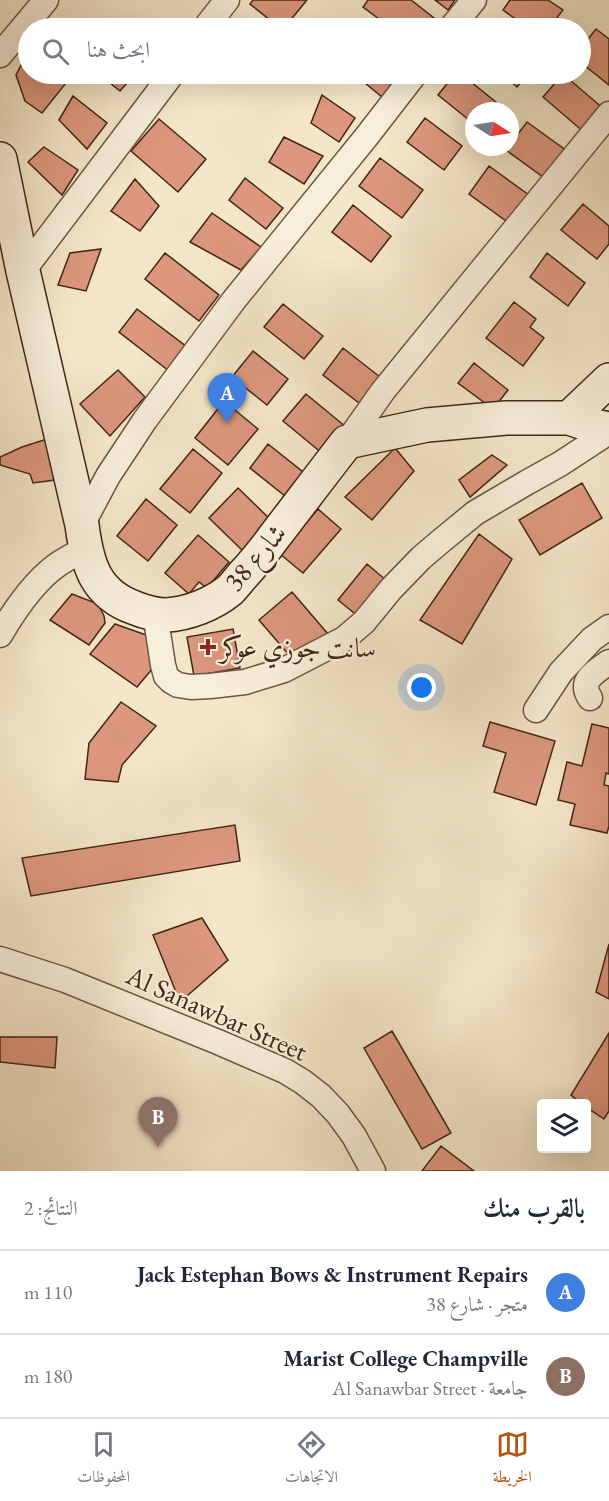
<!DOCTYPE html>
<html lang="ar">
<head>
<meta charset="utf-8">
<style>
	body { margin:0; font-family:"EB Garamond",Amiri,serif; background:#f2f2f3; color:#1f2937; direction:rtl }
	.controls { position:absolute; right:18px; bottom:18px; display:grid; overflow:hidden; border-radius:6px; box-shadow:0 6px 24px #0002 }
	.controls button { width:54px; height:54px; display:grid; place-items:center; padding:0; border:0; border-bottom:2px solid #e0e1e3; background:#fff; color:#1f2937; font:30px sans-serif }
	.compass { position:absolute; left:465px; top:102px; width:54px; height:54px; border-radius:50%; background:#fff; box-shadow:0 6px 24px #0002; rotate:102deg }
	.you { position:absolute; left:422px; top:688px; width:21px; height:21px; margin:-15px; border:4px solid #fff; border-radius:50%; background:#1a73e8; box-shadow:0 0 0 9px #1a73e833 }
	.badge { display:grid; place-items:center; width:39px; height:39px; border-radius:50%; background:#b45309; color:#fff; font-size:20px; font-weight:700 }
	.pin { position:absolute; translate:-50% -50px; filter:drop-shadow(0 2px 3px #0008) }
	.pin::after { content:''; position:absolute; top:32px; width:21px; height:18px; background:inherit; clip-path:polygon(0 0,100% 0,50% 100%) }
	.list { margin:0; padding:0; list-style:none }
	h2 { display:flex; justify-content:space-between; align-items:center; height:78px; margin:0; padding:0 24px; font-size:26px }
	h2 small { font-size:20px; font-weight:400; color:#747a83 }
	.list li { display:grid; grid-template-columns:39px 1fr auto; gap:18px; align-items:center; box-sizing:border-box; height:84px; padding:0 24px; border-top:2px solid #e0e1e3 }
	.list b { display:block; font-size:22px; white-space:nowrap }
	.list p { margin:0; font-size:20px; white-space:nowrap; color:#747a83 }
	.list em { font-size:20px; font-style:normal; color:#747a83 }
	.icon { flex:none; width:33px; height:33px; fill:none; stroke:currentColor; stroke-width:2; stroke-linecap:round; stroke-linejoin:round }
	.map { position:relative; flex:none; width:609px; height:1171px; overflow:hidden; direction:ltr }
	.search { position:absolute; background:#fff; box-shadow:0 6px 24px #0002; left:18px; right:18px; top:18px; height:66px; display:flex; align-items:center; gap:15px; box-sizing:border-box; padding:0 21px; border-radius:33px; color:#747a83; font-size:22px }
	.sheet { height:246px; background:#fff }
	nav { display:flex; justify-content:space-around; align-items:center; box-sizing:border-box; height:84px; border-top:2px solid #e0e1e3; background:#fff; font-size:16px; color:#747a83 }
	nav a { display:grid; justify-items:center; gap:3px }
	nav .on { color:#b45309 }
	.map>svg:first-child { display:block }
	.building { fill:#dc977e; stroke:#422615; stroke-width:1.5 }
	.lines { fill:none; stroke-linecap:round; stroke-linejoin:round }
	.street-casing { stroke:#6e5642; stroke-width:27 }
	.secondary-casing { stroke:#422615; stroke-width:36 }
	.street { stroke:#f8efdb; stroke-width:24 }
	.secondary { stroke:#f8efdb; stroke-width:33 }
	.poi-dot { fill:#8f2418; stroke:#f8efdb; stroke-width:2 }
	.labels { text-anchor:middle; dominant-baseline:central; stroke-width:4.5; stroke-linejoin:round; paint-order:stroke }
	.street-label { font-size:27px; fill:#422615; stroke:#f8efdb }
	.poi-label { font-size:27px; fill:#422615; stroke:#f8efdb; text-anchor:start }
</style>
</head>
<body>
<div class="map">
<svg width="609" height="1171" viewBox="0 0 609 1171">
	<rect width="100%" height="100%" fill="#f4e6c8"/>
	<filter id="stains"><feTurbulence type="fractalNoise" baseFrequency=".00333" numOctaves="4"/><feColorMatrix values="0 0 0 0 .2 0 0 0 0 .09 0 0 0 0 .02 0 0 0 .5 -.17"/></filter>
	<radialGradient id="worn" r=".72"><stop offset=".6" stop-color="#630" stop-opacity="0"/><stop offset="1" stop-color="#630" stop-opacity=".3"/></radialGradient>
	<path class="building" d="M253,0H307L284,28H280L250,4Z
		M368,0H411L434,18L427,28H391L363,7Z
		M435,0H455L448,10Z
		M510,0H548L563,10L549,28H528L503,10Z
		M596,29L609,39V85L580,62V49Z
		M27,53L28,55V74H54L66,83L42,113L25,101L16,75Z
		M99,74H135L120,91Z
		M354,74H401L382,97Z
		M455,74H461L496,102L488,111H474V124L438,95Z
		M502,74H528L517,87Z
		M563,74L605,110L585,133L543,97Z
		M322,95L355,118L339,142L311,123Z
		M73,96L107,123L87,149L59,120Z
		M425,118L462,146L444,170L407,142Z
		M159,119L206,159L178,192L131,151Z
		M527,122L567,151L547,180L506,150Z
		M284,137L323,156L304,184L269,162Z
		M44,147L78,170L62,195L28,162Z
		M380,158L423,190L402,218L359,186Z
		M489,166L533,198L513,226L469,194Z
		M245,178L283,208L266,229L229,200Z
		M135,179L159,206L140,231L111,211Z
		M583,204L609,226V244L597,259L561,230Z
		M353,205L391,236L371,262L332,232Z
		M212,213L261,247L241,270L190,242Z
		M101,249L86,291L58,285L70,253Z
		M165,253L219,295L199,321L145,279Z
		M547,253L585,283L568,306L530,277Z
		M514,302L536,319L530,327L544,338L523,366L486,338Z
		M283,304L323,336L304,359L264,327Z
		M137,309L187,347L169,371L119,332Z
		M343,348L380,377L359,403L323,375Z
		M253,351L288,379L267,405L232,377Z
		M474,363L508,390L493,409L458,383Z
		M118,370L145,397L110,436L80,404Z
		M306,394L346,427L323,454L283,421Z
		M224,401L258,429L228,465L195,438Z
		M47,439L55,480L33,483L30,474L0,465V457L22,447Z
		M268,444L303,472L285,496L250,468Z
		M395,448L414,471L372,520L345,497Z
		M193,449L222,473L190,513L160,489Z
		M492,455L507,465L470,497L459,480Z
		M582,483L602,518L540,555L519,520Z
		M238,488L274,523L245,553L209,518Z
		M146,499L177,525L148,561L117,536Z
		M318,509L341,529L303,573L280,554Z
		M479,534L512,559L462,644L420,620Z
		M198,535L229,562L207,588L199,582L189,594L165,573Z
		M367,564L387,581L359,617L338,600Z
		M292,592L328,634L295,662L259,620Z
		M72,594L98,604L104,616L105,623L89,645L50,620Z
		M115,624L152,637L158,662L137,687L90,654Z
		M233,629L240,668L194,676L187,637Z
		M121,702L156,726L122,765L118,782L85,779L89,743Z
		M490,722L555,741L536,805L494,792L506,753L483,746Z
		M592,724L609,728V774L606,773L604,785L609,786V826L607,833L570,825L575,804L558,800L567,762L582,766Z
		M235,825L240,861L31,896L22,858Z
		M202,918L228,960L180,1002L153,935Z
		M609,944V999L596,992Z
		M392,1031L451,1133L422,1149L364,1048Z
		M609,1033V1111L604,1119L586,1107V1104H582L571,1095Z
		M0,1037H57L55,1068L0,1062Z
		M441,1146L474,1171H422Z"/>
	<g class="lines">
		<defs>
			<path id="street" d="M205,28L227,0
				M451,28L474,0
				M0,55L46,0
				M23,271L172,74
				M347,442L383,391L609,114
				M82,525L108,476L145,420L234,300L367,136L415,74
				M155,613L163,665L166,676L171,681L178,685L191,687L210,686L245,682L284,670L344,639L364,622L391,589L421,558L441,541L475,513L526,483L560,464L609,432
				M0,635C14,611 36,579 60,563C68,558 77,553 85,549
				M590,698C578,680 596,672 609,662
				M536,710L561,672L592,639L609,627
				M0,959L65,980L218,1042L285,1071L303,1082L321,1096L338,1114L354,1136L373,1171"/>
			<path id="secondary" d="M0,159L23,271L82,525C87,564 95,594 135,608C145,612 156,615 166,615C188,614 213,604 230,590C234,586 238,581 242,576C253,564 264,551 274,537C298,506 322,474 347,442L427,425L506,418H569L590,425L609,429
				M569,418L609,380"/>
		</defs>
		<use href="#street" class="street-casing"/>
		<use href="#secondary" class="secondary-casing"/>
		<use href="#street" class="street"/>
		<use href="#secondary" class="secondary"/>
	</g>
	<path class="poi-dot" d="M205 638h6v6h6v6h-6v6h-6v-6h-6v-6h6z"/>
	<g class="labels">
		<g class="street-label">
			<text transform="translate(255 557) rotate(-49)">شارع 38</text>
			<text transform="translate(217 1013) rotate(24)">Al Sanawbar Street</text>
		</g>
		<g class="poi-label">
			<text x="220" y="647">سانت جوزي عوكر</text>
		</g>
	</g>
	<rect width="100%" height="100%" filter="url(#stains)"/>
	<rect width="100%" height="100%" fill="url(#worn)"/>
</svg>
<div class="controls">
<button><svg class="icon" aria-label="layers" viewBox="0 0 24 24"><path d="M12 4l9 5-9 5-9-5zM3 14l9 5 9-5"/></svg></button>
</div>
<svg class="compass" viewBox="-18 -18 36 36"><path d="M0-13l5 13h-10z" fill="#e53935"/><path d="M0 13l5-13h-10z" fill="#747a83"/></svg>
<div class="you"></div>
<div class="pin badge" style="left:227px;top:423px;background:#3f7fe0">A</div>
<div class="pin badge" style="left:158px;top:1147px;background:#8d6e63">B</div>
<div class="search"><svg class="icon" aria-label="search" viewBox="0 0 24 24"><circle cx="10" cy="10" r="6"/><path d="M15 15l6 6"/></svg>ابحث هنا</div>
</div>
<section class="sheet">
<h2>بالقرب منك<small>النتائج: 2</small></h2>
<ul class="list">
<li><span class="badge" style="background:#3f7fe0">A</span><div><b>Jack Estephan Bows &amp; Instrument Repairs</b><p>متجر · شارع 38</p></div><em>110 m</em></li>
<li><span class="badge" style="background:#8d6e63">B</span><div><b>Marist College Champville</b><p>جامعة · Al Sanawbar Street</p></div><em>180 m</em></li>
</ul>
</section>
<nav>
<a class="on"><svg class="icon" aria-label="map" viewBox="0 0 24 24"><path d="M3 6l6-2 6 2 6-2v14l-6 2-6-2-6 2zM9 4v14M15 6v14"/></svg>الخريطة</a>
<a><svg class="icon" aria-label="directions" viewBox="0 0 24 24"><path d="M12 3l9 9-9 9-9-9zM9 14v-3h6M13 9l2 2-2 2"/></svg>الاتجاهات</a>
<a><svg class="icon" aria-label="saved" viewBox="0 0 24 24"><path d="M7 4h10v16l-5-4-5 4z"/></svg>المحفوظات</a>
</nav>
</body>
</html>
